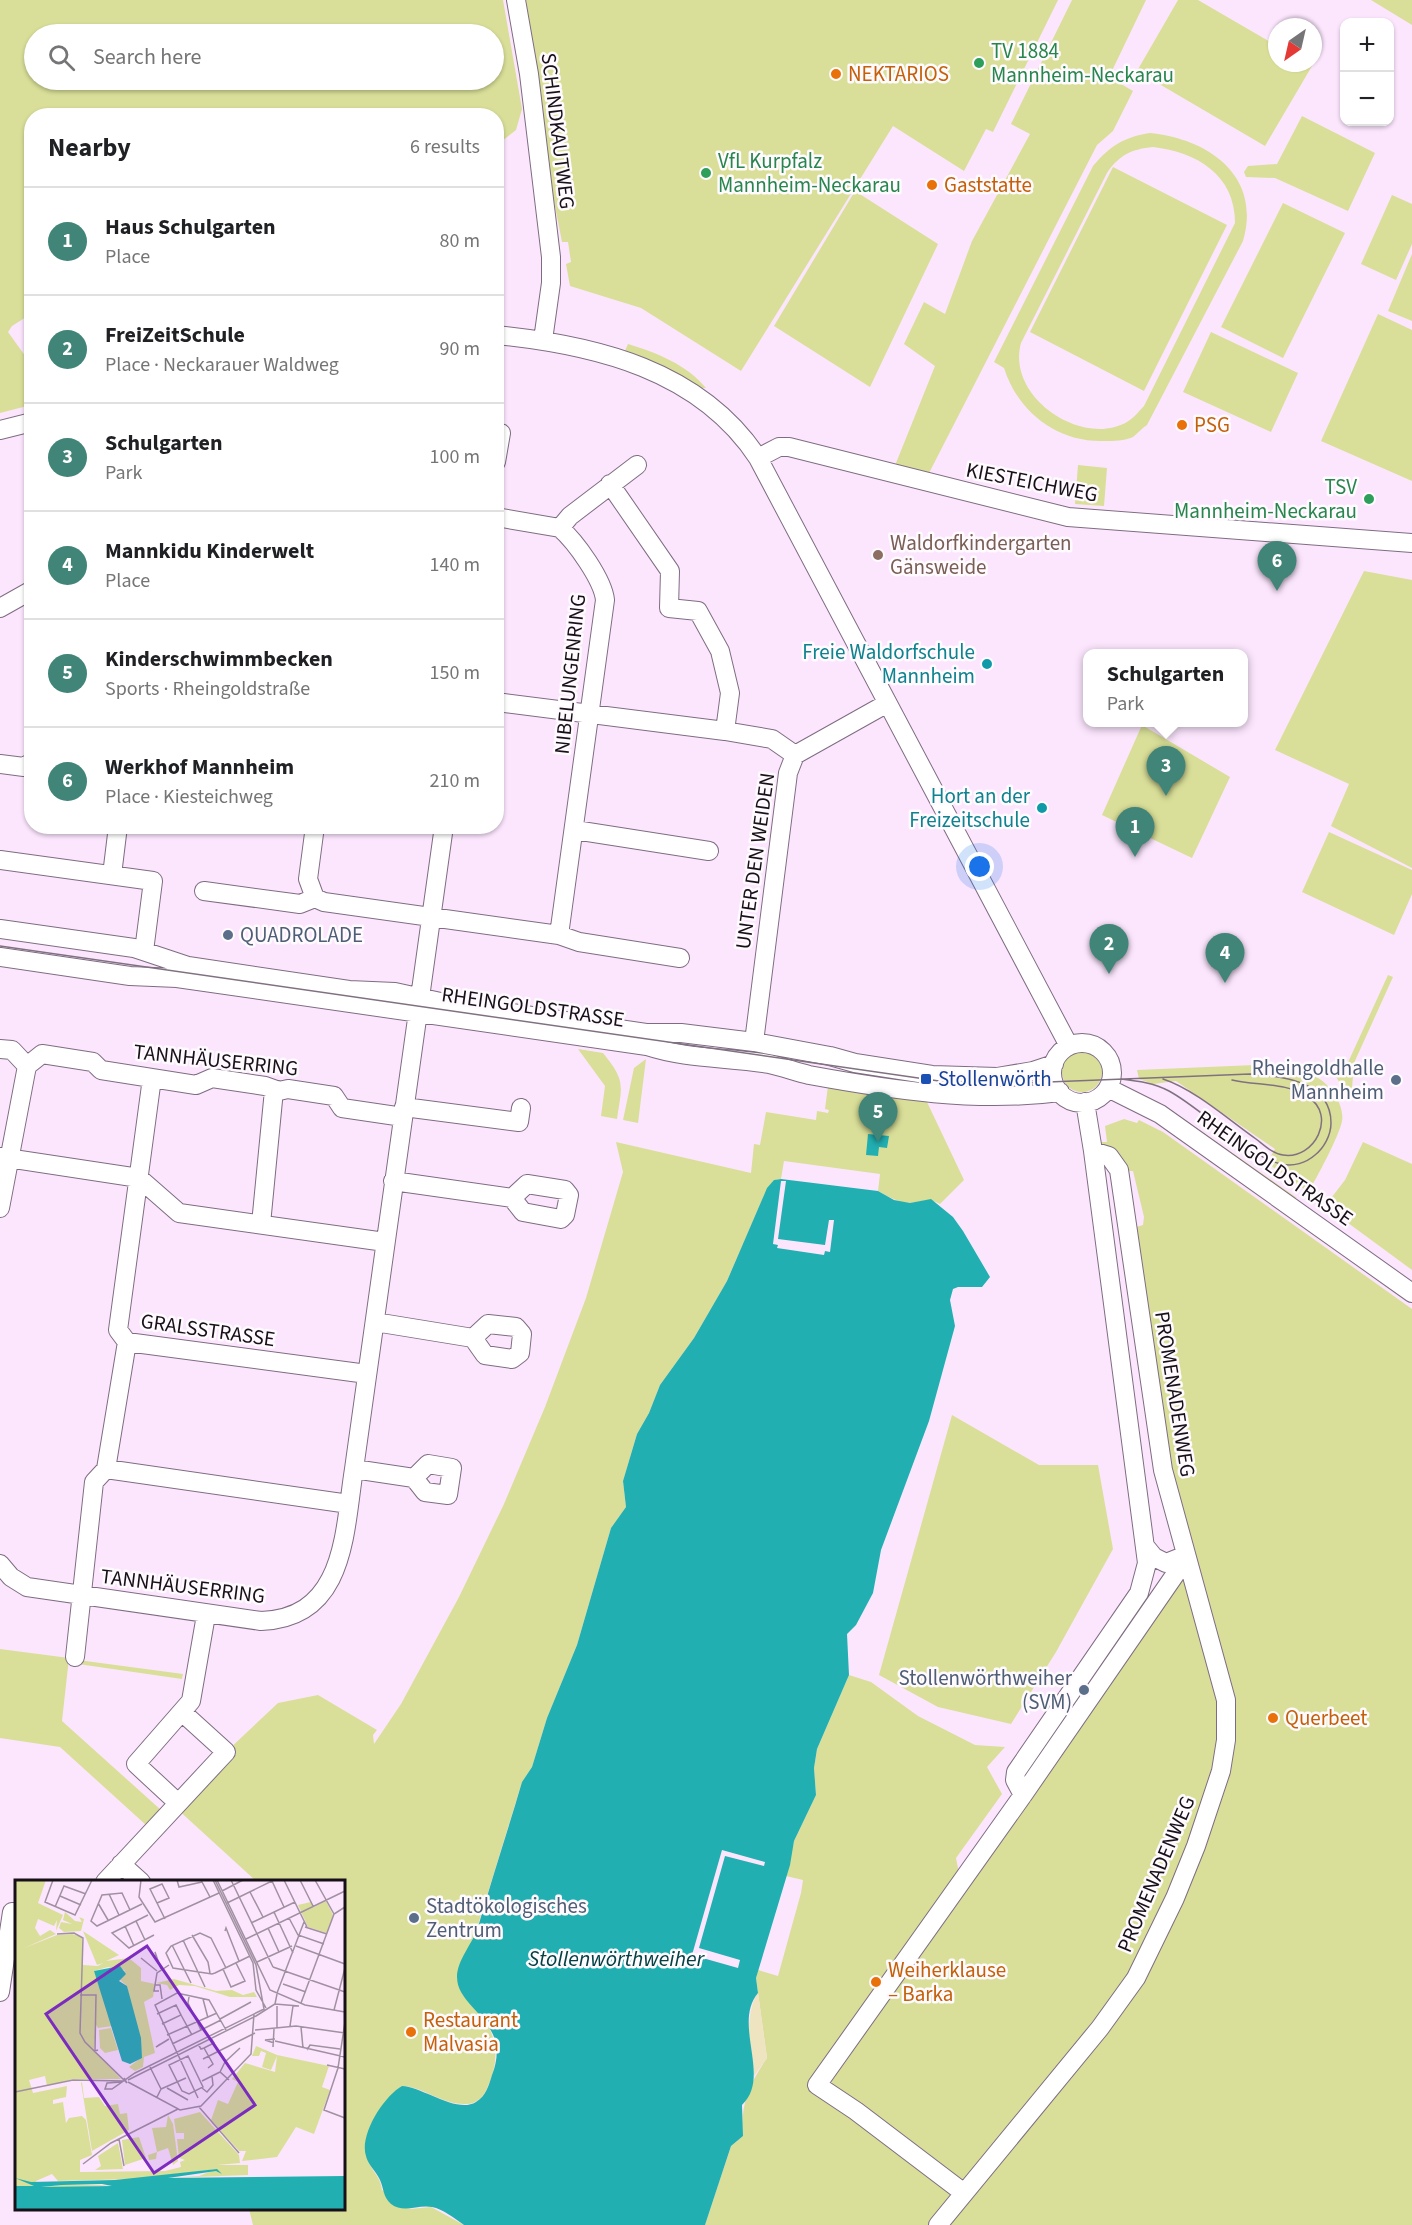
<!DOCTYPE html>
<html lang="en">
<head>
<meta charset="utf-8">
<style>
	body { margin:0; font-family:"Source Sans 3",sans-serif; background:#f2f2f2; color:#202124 }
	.controls { position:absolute; right:18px; top:18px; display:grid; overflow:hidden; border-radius:12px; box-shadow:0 2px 4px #0004 }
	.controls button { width:54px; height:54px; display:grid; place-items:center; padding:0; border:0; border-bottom:2px solid #e0e0e0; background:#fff; color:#202124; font:30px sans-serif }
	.compass { position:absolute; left:1268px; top:18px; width:54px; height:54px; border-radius:50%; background:#fff; box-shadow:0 2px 4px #0004; rotate:214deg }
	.you { position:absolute; left:980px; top:867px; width:21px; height:21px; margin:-15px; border:4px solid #fff; border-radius:50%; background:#1a73e8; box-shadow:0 0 0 9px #1a73e833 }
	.badge { display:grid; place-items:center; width:39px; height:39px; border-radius:50%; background:#418478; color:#fff; font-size:20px; font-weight:700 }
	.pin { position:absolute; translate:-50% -50px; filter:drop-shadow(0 2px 3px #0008) }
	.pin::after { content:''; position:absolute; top:32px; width:21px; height:18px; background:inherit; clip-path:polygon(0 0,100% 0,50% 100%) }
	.popup { position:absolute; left:1083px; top:649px; width:165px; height:78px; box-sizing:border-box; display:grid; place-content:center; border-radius:12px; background:#fff; filter:drop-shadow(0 2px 4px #0005); font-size:20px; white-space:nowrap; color:#757577 }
	.popup b { font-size:22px; color:#202124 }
	.popup::after { content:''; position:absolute; left:50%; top:100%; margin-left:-12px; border:12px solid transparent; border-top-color:#fff }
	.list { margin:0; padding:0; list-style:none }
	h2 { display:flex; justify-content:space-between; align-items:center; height:78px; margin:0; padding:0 24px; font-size:26px }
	h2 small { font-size:20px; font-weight:400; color:#757577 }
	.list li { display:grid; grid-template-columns:39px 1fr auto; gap:18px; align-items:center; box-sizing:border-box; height:108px; padding:0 24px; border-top:2px solid #e0e0e0 }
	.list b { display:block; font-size:22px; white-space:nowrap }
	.list p { margin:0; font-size:20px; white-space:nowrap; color:#757577 }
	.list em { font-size:20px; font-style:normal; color:#757577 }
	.icon { flex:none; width:33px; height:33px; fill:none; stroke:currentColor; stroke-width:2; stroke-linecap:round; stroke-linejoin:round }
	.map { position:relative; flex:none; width:1412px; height:2225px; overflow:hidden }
	.search { position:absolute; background:#fff; box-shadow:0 2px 4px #0004; left:24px; top:24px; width:480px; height:66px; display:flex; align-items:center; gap:15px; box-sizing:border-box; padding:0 21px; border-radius:33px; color:#757577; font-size:22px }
	.panel { position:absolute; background:#fff; box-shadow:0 2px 4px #0004; left:24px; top:108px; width:480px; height:726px; border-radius:24px }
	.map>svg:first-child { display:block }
	.green { fill:#d9df98; fill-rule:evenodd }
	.sand { fill:#eee4bf }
	.water { fill:#21afb2 }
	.pier { fill:#fce6fe }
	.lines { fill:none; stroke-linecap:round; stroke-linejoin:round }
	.minor-casing { stroke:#7f6c82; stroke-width:20 }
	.minor { stroke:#fff; stroke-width:18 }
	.tram { stroke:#807181; stroke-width:1.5 }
	.leisure-dot { fill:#2e9e5b; stroke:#fefafe; stroke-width:2 }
	.food-dot { fill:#e8710a; stroke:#fefafe; stroke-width:2 }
	.education-dot { fill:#8d6e63; stroke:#fefafe; stroke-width:2 }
	.culture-dot { fill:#0f9aa8; stroke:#fefafe; stroke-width:2 }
	.service-dot { fill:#5c6f8a; stroke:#fefafe; stroke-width:2 }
	.transit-dot { fill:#1a4fb4; stroke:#fefafe; stroke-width:2 }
	.labels { text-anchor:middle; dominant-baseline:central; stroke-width:5; stroke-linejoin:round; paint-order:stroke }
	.leisure-label { font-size:21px; fill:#27864d; stroke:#fefafe; text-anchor:start }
	.food-label { font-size:21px; fill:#c56008; stroke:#fefafe; text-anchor:start }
	.street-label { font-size:21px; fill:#181019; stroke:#fefafe }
	.education-label { font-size:21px; fill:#785e54; stroke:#fefafe; text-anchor:start }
	.culture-label { font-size:21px; fill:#0d838f; stroke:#fefafe; text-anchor:end }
	.service-label { font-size:21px; fill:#4e5e75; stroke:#fefafe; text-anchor:start }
	.transit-label { font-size:21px; fill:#164399; stroke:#fefafe; text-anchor:start }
	.water-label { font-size:22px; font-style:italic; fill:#044142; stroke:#fefafe }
	.inset-road { fill:none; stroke:#a190a2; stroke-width:1.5 }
	.view { fill:#7b2cbf; fill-opacity:0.15; stroke:#7b2cbf; stroke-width:3 }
	.inset-edge { fill:none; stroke:#181019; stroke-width:3 }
</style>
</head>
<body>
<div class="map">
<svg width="1412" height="2225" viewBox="0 0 1412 2225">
	<rect width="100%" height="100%" fill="#fce6fe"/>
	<path class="green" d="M0,0H503L522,109L516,130L497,145L496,116H32L31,314L12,326L8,332L31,364V405L0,413ZM34,34H494V80H34Z
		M526,0H1058L993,132L986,129L964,171L893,126L741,371L641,308L570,286L566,264L571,262L568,242H562L551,186Z
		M1072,0H1146L1109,77L1133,91L1113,131L1097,145L927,477L894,468L935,366L904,344L924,302L945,314L972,241L1030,134L1011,124Z
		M1178,0H1198L1277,46V63H1306L1312,66L1265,146L1137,71Z
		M1371,0H1412V25Z
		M1302,116L1375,153L1348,211L1275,178L1246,177L1244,172L1248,166L1277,164Z
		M1150,133C1209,139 1262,176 1243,241L1147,425C1142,428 1137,434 1133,437C1125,441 1113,441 1105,441C1057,443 1018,412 1004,368L994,362L1093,166C1110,146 1124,137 1150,133ZM1153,147C1197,152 1235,175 1235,223L1144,406C1139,411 1134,418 1127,422C1082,448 1006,397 1021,343L1107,173C1119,155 1132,149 1153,147Z
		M1113,167L1227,225L1144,391L1030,332Z
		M855,191L938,244L870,387L774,326Z
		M1392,195L1412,204V244L1396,280L1361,264Z
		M1283,203L1345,233L1283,358L1221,327Z
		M1412,254V321L1388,311Z
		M1378,314L1412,330V481L1321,441Z
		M1211,332L1298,373L1271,432L1183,392Z
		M628,344C657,353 686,364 706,388H699L660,365L624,353Z
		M1078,465L1107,468L1104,506L1075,504Z
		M1364,571L1412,580V868L1331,826L1349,784L1275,750Z
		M1142,725L1230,777L1192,858L1102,815Z
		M1329,832L1412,870V894L1394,935L1302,892Z
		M1388,975L1393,977L1354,1063L1351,1101L1335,1075L1338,1066L1345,1069Z
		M578,1049L603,1053C626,1081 622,1085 617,1119L601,1116L605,1086Z
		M1062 1072a20 20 0 1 1 40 0a20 20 0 1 1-40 0Z
		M646,1059L638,1123L623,1120L634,1068Z
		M1255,1065C1274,1068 1296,1069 1314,1076C1329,1082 1345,1105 1342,1121C1340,1134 1316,1180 1308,1192L1267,1163L1275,1149L1176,1081L1153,1084L1139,1079L1137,1070Z
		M828,1086L927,1102L964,1180L940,1204C927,1197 924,1202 911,1203C899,1203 889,1197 878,1191L880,1174L784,1161L781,1179L774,1180L765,1193L727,1281L694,1338L660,1385L649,1413L637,1434L623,1481L626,1507L611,1528L577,1645L547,1718L532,1767L522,1782L477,1928L457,1978C459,1990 468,2000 476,2009C497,2032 501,2057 488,2086C484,2097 476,2105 464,2104C441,2104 424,2087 402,2086C382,2103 356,2137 370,2165C375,2174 381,2179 382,2190L410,2209L431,2207L464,2225H253L249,2209L344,2208V1882L256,1881L175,1807L226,1752L278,1703L318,1695L377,1730L373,1735L374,1744L401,1704L459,1597L504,1504L545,1407L586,1298L623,1172L616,1142L751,1173L754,1144L760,1145L766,1112L816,1120L817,1111L828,1113L829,1110L825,1109Z
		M1141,1096L1164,1105L1297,1198L1290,1197Z
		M1124,1119L1137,1123L1139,1120L1163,1132L1412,1309V2225H705L731,2146L743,2136C740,2105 749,2084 767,2058L756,1978L758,1970L778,1976L801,1893L803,1880L786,1876L794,1841L816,1795L814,1768L817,1749L849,1675L871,1682L918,1716L975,1745L1005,1747L987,1767L1002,1794L956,1858L960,1878L1183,1568L1133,1228L1143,1225L1144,1217L1133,1171H1123L1097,1142H1107L1105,1126Z
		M1363,1142L1412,1164V1270L1325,1206L1345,1180Z
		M952,1415L1039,1465H1098L1113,1549L1056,1652L1011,1724L938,1707L879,1675Z
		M0,1649L69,1658L62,1721L161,1810L146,1825L60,1747L0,1738Z
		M78,1660L183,1674L182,1679L78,1664Z"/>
	<path class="sand" d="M758,1993L767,2058L754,2076C748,2057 745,2009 758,1993Z"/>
	<path class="water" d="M868,1134L889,1136L887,1148L879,1147L878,1156L866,1155Z
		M781,1179L878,1191L894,1200L910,1203L931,1199L953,1217L963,1231L990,1277L982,1287H958L953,1289L950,1300L955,1326L929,1421L881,1550L873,1593L856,1625L847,1634L849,1675L817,1749L814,1768L816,1795L794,1841L790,1865L756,1978L758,1993C732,2024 772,2077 742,2105L743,2136L731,2146L705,2225H464C454,2218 443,2209 432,2207C418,2204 404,2214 391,2204C383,2197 384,2189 380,2180C376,2171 368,2165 366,2156C359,2135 384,2096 402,2086C423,2087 457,2114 476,2102C486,2096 489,2085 492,2075C513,2021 457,2010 457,1977C457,1960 473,1943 478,1927C492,1878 508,1830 522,1782L532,1767L547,1718L577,1645L611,1528L626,1507L623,1481L637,1434L649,1413L660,1385L694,1338L727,1281L767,1188L774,1180Z"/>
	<path class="pier" d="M781,1181H786L778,1239L825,1245L829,1220H834L830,1252L825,1251L824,1255L777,1248L778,1245L773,1244Z
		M722,1850L765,1862L764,1866L725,1856L699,1948L740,1960L738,1968L692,1955Z"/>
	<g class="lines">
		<defs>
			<path id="minor" d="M516,0L529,74L551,257V283L543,340
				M496,335C596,345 700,370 758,458L1069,1046
				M0,430L32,422
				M758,458L779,447H789L1068,517L1412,543
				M496,462L501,433
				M610,484L670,571L669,608L698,611L720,651L730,693L725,731
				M560,528L570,516L637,465
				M0,608L32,590
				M496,702L725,731L772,739L795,755
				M0,764L24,767L32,762
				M315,826L308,879L315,898L324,902L559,935L605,600C603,580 576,542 560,528L496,517
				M575,830L709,851
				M0,860L153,881L144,951
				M112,875L118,826
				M204,891L300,904L315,898
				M0,929L134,948L188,966L349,990L395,992L445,1003L646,1033H681L754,1042L830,1056L855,1063L932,1075L997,1077L1033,1071L1054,1064
				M559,935L579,942L680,958
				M0,957L130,976L177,978L647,1046C686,1059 728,1057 769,1064C783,1067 796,1072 809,1075C891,1090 977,1103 1060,1092
				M754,1042L788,773L795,755L886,704
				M1052 1073a30 30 0 1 1 60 0a30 30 0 1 1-60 0Z
				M0,1049L12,1050L27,1066
				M27,1066L42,1054L93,1062L101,1070L196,1085L212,1078L265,1086L279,1091L288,1089L334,1096L342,1108L403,1117
				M1108,1088L1160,1114L1412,1293
				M404,1107L519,1122L521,1108
				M0,1157L139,1178L179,1213L385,1242
				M393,1181L512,1198L523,1212L561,1219L565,1215L569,1195L565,1190L527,1184L512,1198
				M0,1208L27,1066
				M261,1224L274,1090
				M375,1322L473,1338L485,1355L512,1359L520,1353L522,1334L516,1327L488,1324L473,1338
				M127,1342L118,1330L152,1078
				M354,1469L414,1478L425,1492L448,1495L452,1468L428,1464L414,1478
				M349,1504L106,1469L127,1342L367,1374
				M1145,1546L1154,1557L1166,1563L1186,1555
				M0,1564L11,1577L27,1587L261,1621C346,1618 344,1532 354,1469L444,826
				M75,1657L94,1482L106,1469
				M1023,1795L1015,1780L1016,1772L1139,1593L1147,1563L1093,1151
				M178,1803L136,1764L191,1701L206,1615
				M121,1864L141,1882
				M105,1882L226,1752L183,1713
				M0,1992L12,1912
				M964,2193L856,2111L817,2085L1023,1795L1181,1566L1186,1555
				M938,2225L1100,2028L1136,1978L1175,1898L1196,1846L1221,1771L1226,1740V1700L1163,1470L1119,1170L1109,1156L1093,1151L1085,1102"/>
		</defs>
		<use href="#minor" class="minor-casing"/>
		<use href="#minor" class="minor"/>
		<path class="tram" d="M0,946L939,1081L1023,1083L1250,1074C1282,1076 1331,1081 1331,1123C1331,1135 1324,1148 1315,1155C1306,1163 1293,1167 1281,1164C1249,1157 1201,1108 1169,1091C1154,1083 1138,1081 1121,1079
			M1163,1079C1194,1089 1229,1120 1256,1139C1264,1145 1273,1154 1283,1155C1315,1160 1337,1115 1308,1097C1287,1082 1257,1086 1232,1080"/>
	</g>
	<g class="leisure-dot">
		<circle cx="979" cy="63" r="6"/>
		<circle cx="706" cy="173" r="6"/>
		<circle cx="1369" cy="499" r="6"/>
	</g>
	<g class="food-dot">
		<circle cx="836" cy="74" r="6"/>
		<circle cx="932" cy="185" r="6"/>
		<circle cx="1182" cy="425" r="6"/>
		<circle cx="1273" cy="1718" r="6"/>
		<circle cx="876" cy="1982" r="6"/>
		<circle cx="411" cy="2032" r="6"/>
	</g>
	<circle class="education-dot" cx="878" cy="555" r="6"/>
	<g class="culture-dot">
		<circle cx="987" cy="664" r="6"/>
		<circle cx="1042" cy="808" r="6"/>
	</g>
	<g class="service-dot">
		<circle cx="228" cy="935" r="6"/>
		<circle cx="1396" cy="1080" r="6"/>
		<circle cx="1084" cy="1690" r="6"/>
		<circle cx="414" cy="1918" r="6"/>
	</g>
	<rect class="transit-dot" x="920" y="1073" width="12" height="12" rx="3"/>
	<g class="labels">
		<g class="leisure-label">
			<text x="991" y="51">TV 1884<tspan x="991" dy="24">Mannheim-Neckarau</tspan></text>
			<text x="718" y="161">VfL Kurpfalz<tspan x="718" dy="24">Mannheim-Neckarau</tspan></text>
			<text x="1357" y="487" text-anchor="end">TSV<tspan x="1357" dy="24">Mannheim-Neckarau</tspan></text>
		</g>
		<g class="food-label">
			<text x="848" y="74">NEKTARIOS</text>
			<text x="944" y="185">Gaststatte</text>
			<text x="1194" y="425">PSG</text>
			<text x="1285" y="1718">Querbeet</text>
			<text x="888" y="1970">Weiherklause<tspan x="888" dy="24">– Barka</tspan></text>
			<text x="423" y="2020">Restaurant<tspan x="423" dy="24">Malvasia</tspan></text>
		</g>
		<g class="street-label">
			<text transform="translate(558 131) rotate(83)">SCHINDKAUTWEG</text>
			<text transform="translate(1032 482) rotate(11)">KIESTEICHWEG</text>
			<text transform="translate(570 674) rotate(-84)">NIBELUNGENRING</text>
			<text transform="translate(755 861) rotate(-82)">UNTER DEN WEIDEN</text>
			<text transform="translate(533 1007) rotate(8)">RHEINGOLDSTRASSE</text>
			<text transform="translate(216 1060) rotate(6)">TANNHÄUSERRING</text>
			<text transform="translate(1275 1168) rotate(35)">RHEINGOLDSTRASSE</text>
			<text transform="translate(208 1330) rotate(8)">GRALSSTRASSE</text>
			<text transform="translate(1175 1394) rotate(81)">PROMENADENWEG</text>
			<text transform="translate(183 1586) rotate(7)">TANNHÄUSERRING</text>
			<text transform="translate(1156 1874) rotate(-67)">PROMENADENWEG</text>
		</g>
		<g class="education-label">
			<text x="890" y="543">Waldorfkindergarten<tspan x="890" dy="24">Gänsweide</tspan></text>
		</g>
		<g class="culture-label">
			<text x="975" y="652">Freie Waldorfschule<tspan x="975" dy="24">Mannheim</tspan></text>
			<text x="1030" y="796">Hort an der<tspan x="1030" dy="24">Freizeitschule</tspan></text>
		</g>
		<g class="service-label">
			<text x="240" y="935">QUADROLADE</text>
			<text x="1384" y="1068" text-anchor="end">Rheingoldhalle<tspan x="1384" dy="24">Mannheim</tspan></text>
			<text x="1072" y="1678" text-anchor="end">Stollenwörthweiher<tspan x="1072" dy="24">(SVM)</tspan></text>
			<text x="426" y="1906">Stadtökologisches<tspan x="426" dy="24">Zentrum</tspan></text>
		</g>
		<g class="transit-label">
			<text x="938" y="1079">Stollenwörth</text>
		</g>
		<g class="water-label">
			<text x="616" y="1959">Stollenwörthweiher</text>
		</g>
	</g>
	<g transform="translate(15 1880)">
		<rect width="330" height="330" fill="#fce6fe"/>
		<path d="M0,0H31L23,23L48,35L41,51L42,40L39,46L23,39L20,48L25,56L35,50L41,54L9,68L42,55L57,54L67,57L68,85L83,86L88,83L82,85L68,51L104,75L91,81L114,78L126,88V101L140,104L138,117L129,122L140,173L129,177L128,187L120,191L114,187L127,177L112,106L104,99L110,90L93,87L79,91L98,146L83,148L81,145L79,170L106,199H58L32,206L30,196L14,200L18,213L52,206L51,217L38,220V224L48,222L51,243L54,238L67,236L71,240L77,275L65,280V292L150,291L166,287L165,282L170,280L164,278L162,259H169V253H161L159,239L185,232L224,275L225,283L202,285H233V295L153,298L184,296L202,289L119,299L43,301L37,294L21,301L19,308L0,307ZM311,21L318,35L312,53L293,47L283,25L296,22L299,27ZM50,32L60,41L67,42L64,37L69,39L66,51L49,52L44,48L46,42L57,44L48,40ZM159,99L201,111L217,110L228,115L239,112L242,117H215L180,106L164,105L155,110L152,105L141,103ZM96,148L103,170L90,173L85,168L84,150ZM241,166L262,175L314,186L307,207L315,210L299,254L281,247L262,277L227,281L231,271H224L196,240L203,220L213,224L223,202L217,199L230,183L260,192L262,176L256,190L247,187L251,173L246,171L244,176H237ZM67,202L69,218L84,217L90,226L103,224L105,234L112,233L114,250L77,271L66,203ZM153,235L158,244L163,281L158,285L153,268L142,272L141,279L134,280L133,275L142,272L137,248L151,247ZM124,257L131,278L110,285L107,260ZM103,263L108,289L80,290L86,286L83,276ZM97,305L47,309L26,307L47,305Z" fill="#d9df98"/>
		<path d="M105,86L111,94L104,101L112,106L126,158L127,178L115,184L107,181L79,91ZM202,289L207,294L201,291L153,298L330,296V330H0V306H19L0,298L16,302L100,300ZM87,304L97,306L26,307L47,305Z" fill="#21afb2" fill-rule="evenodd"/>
		<path class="inset-road" d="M38,0L30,22L60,35L77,0M126,0L124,17L140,42L204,13M162,0L164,7L187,2M186,0L195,17M198,0L238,83L241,110L251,128M202,0L255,110L290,125L330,132M216,0L258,87M269,0L292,47M285,0L298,26M300,0L319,34M257,1L269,27M207,11L228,0M235,12L248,37M94,14L104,35M45,16L66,25M83,23L93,40M142,23L154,18L147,4L135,9L150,39M212,23L259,0M40,27L49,6L71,14M115,30L107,13L87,15L76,41L82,46L127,24M259,32L278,73M133,35L97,53L114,68L139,55M274,38L283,55L309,64M121,41L130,60M236,43L280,22M110,46L119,66M290,47L312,54M253,48L264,72M210,51L211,48L224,81M42,54L59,53L68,58L65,153L70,162L112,203L109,198M177,55L193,82L195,93M231,59L330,11M168,60L190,107M157,65L176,103M281,66L330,84M141,76L140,72L146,89M126,78L142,91M242,82L277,66M258,87L330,112M211,88L196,58L185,53L156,66L151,73L158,88L197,94L200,93L235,76M208,89L216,107L230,101L221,83M268,104L291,112M140,105H145L147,119M144,111H139L142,93L154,85M262,113L289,42M65,115H81L80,171L83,170M174,117L173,123L186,150M188,119L193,138M286,123L319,34L330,27M260,124L284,126M262,126V148M319,130L330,88M142,134L161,125L166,135L147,144M166,135L177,155M205,139L236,122M330,142L323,188L309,230L330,238M275,146L278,126M286,147L288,168M186,150L206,140M240,150L281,146L330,153M152,155L202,133M260,161L330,177M259,163L250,160L260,159M145,164L141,167L154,159M157,164L186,150M183,164L186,169L189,168L199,163L196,158M258,167L259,149M189,168L198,184L193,188M292,170L295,165L325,169M173,176L188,207L174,214L167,211L154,185ZM188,179L240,153M312,185L330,189M135,187L146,209L142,217M205,192L210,182L225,168M113,200L241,136L260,124L262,114M187,201L205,192L214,200M107,202L92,203L90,209H97L120,193L249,129L241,85L200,0M113,202L165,230L186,226L236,174L239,134M152,208L173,220M187,208L192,212L198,205L197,196M146,209L171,198M0,212L58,200L108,201M183,218L140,125L162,113L194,120L211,150M184,227L224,273M104,259L109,286M68,284L96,263L163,229"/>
		<path class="view" d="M132,66L240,225L139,293L31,134Z"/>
		<rect width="330" height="330" class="inset-edge"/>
	</g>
</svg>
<div class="controls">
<button>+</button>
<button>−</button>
</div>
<svg class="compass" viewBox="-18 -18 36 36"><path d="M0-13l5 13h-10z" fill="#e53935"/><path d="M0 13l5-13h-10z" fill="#757577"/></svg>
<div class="you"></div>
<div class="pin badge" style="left:1135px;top:857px">1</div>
<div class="pin badge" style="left:1109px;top:974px">2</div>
<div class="pin badge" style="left:1166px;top:796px">3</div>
<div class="popup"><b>Schulgarten</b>Park</div>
<div class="pin badge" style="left:1225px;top:983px">4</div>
<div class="pin badge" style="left:878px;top:1142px">5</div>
<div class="pin badge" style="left:1277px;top:591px">6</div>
<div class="search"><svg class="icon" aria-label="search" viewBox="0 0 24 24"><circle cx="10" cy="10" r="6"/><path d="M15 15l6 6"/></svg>Search here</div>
<section class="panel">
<h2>Nearby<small>6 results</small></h2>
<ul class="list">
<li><span class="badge">1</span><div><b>Haus Schulgarten</b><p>Place</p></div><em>80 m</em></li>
<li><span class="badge">2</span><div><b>FreiZeitSchule</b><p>Place · Neckarauer Waldweg</p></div><em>90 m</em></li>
<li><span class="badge">3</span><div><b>Schulgarten</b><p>Park</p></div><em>100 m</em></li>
<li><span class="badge">4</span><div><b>Mannkidu Kinderwelt</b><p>Place</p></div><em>140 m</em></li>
<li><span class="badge">5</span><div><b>Kinderschwimmbecken</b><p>Sports · Rheingoldstraße</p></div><em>150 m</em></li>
<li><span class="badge">6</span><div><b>Werkhof Mannheim</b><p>Place · Kiesteichweg</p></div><em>210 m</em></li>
</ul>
</section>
</div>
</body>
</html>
